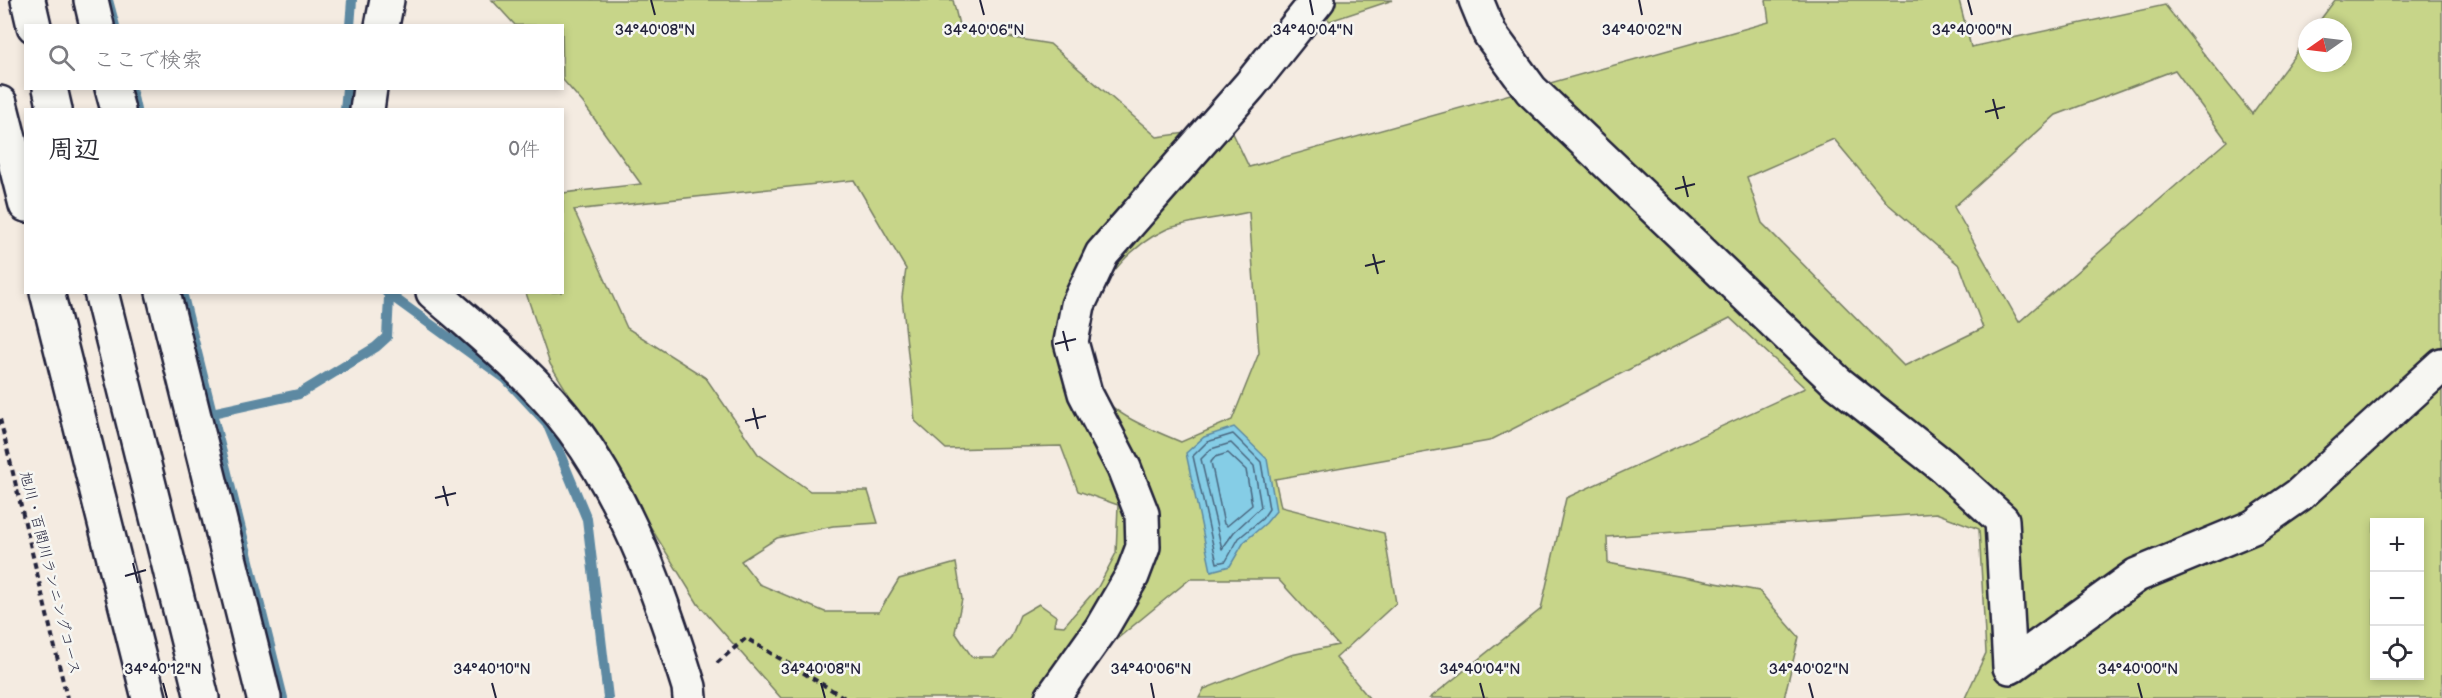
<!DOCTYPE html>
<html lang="ja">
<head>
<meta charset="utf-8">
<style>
	body { margin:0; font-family:"Balsamiq Sans","Klee One",sans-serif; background:#f2f2f3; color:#2b2b33 }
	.controls { position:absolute; right:18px; bottom:18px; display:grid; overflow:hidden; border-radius:0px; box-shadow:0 3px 9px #0003 }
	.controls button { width:54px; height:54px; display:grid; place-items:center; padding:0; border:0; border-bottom:2px solid #e1e1e2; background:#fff; color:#2b2b33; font:30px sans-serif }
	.compass { position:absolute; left:2298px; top:18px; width:54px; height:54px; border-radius:50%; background:#fff; box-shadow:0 3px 9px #0003; rotate:256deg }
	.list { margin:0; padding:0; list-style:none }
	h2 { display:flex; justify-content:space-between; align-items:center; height:78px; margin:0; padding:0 24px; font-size:26px }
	h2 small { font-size:20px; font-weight:400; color:#7c7c81 }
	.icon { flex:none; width:33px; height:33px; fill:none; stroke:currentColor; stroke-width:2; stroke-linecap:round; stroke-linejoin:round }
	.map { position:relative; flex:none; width:2442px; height:698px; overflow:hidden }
	.search { position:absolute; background:#fff; box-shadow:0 3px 9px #0003; left:24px; top:24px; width:540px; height:66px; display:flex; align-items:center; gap:15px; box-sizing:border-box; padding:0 21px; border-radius:0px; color:#7c7c81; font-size:22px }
	.panel { position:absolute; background:#fff; box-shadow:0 3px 9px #0003; left:24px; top:108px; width:540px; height:186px; border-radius:0px }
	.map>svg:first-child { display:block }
	.green { fill:#c7d589; stroke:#747c62; stroke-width:1.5; fill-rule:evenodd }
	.water { fill:#85cde6; stroke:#5d89a2; stroke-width:1.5 }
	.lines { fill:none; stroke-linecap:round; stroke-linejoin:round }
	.shore { stroke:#4a667f; stroke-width:1.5 }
	.stream { stroke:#5d89a2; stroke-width:10 }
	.minor-casing { stroke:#22223b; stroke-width:38 }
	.path { stroke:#22223b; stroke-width:4; stroke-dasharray:6 4.5; stroke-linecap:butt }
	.minor { stroke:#f6f6f2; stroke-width:33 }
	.ticks { fill:none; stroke:#22223b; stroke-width:2 }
	.labels { text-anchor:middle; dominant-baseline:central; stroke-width:5; stroke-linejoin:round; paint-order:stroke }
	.street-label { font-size:15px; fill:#22223b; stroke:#f6f6f2 }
	.ticks-label { font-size:15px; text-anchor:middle; fill:#22223b; stroke:#f6f6f2; stroke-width:5; stroke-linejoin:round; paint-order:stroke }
</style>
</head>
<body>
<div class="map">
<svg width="2442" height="698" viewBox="0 0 2442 698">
	<rect width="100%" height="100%" fill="#f4ebe1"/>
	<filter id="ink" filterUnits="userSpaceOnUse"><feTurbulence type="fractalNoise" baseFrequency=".0167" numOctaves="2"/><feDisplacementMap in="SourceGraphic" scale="12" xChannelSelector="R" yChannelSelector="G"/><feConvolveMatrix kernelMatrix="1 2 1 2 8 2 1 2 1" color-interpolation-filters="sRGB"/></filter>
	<g filter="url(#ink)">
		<path class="green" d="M492,0H953L960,29L1050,44L1157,137L1230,127L1249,167L1769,22L1766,0H1959L1971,47L2165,5L2252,114L2307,38V63H2343V27H2315L2335,0H2442V698H1965L1986,653L1979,529L1936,513L1607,537L1608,563L1759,591L1799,637L1784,698H1430L1541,609L1566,498L1805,388L1730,318L1489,441L1275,479L1281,507L1384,533L1396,603L1336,658L1369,698H1199L1204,689L1291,655L1338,645L1278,579H1190L1089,662L1063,698H781L698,604L550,364L526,293L562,292L563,193L641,184L583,103L563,80L562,26L515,25ZM2175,70L2227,141L2019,322L1954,207L2056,115ZM1834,139L1887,203L1960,266L1983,328L1904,366L1762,223L1747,177ZM854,180L906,269L902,297L915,421L946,449L1061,446L1078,491L1118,505L1116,553L1098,587L1064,626L1054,625L1056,616L1039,604L1020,615L1011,637L995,657H972L955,632L962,599L956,563L899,579L879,612H825L759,584L741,561L777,538L833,526L878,523L868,491H810L758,454L706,378L627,328L574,210ZM1249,212L1259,353L1232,420L1181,442C1162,434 1118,417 1106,400C1095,384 1083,346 1087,326C1096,286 1128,247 1165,230C1182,222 1228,217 1249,212ZM2374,522H2420V676H2374Z
			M1306,0H1393L1330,21Z"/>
		<path class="water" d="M1234,427L1267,459L1276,511L1266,523L1244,542L1230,566L1211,571L1186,453L1204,437Z"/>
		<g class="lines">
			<path class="shore" d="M1233,434L1261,462L1269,509L1262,519L1239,538L1226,561L1217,563L1193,456L1207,442Z
				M1231,443L1254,466L1261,507L1234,532L1222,549L1201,459L1211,449Z
				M1228,453L1246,470L1252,505L1227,526L1224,524L1211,462L1215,457Z"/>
			<path class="stream" d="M108,0L115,26
				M350,26L352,0
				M131,88L136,110
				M345,110L347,88
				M182,292L283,698
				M386,292L506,379L547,423L587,519L608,698
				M212,413L299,394L376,347L387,337L389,297"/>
			<defs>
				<path id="minor" d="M28,0L34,26
					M91,0L97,26
					M1476,0L1490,34L1531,90L1838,383L1944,467L2002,520L2010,667L2137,575L2253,527L2299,495L2442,365
					M382,26L387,0
					M50,88L55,110
					M112,88L118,110
					M0,103L26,205
					M367,110L370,88
					M47,292L149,698
					M101,292L202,698
					M163,292L264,698
					M433,292C482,335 534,377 573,429C630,506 661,597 689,687L690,698
					M1052,698L1101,629L1132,576L1143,547L1142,514L1124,468L1085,393L1071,342L1078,305L1102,254L1250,85L1318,0"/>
			</defs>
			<use href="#minor" class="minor-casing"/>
			<path class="path" d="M0,419L67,698
				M717,663L746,638L845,698"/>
			<use href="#minor" class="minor"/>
		</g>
	</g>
	<path class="ticks" d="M651,0L655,15M980,0L984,15M1310,0L1313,15M1639,0L1642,15M1968,0L1972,15M1993,99L1998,119M1985,112L2005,107M1683,176L1688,197M1675,189L1695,184M1373,254L1378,274M1365,266L1385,261M1063,331L1068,351M1055,344L1076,339M753,408L758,429M745,421L766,416M443,486L448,506M435,498L456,493M133,563L138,583M125,576L146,570M163,683L167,698M492,683L496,698M821,683L825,698M1151,683L1154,698M1480,683L1484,698M1809,683L1813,698M2138,683L2142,698"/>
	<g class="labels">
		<g class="street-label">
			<text transform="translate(50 573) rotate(76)">旭川・百間川ランニングコース</text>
		</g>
	</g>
	<g class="ticks-label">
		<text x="655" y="35">34°40'08"N</text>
		<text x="984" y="35">34°40'06"N</text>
		<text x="1313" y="35">34°40'04"N</text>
		<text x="1642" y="35">34°40'02"N</text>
		<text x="1972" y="35">34°40'00"N</text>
		<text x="163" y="674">34°40'12"N</text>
		<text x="492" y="674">34°40'10"N</text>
		<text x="821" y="674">34°40'08"N</text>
		<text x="1151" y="674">34°40'06"N</text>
		<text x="1480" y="674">34°40'04"N</text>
		<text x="1809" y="674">34°40'02"N</text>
		<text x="2138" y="674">34°40'00"N</text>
	</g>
</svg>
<div class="controls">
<button>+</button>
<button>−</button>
<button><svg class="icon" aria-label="locate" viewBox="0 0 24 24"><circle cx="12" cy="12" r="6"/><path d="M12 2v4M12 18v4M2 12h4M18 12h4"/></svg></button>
</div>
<svg class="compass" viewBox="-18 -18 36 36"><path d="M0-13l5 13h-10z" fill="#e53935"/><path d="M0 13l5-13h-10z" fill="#7c7c81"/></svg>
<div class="search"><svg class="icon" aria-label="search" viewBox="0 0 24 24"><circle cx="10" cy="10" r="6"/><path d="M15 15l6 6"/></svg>ここで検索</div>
<section class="panel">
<h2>周辺<small>0件</small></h2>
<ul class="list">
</ul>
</section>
</div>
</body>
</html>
